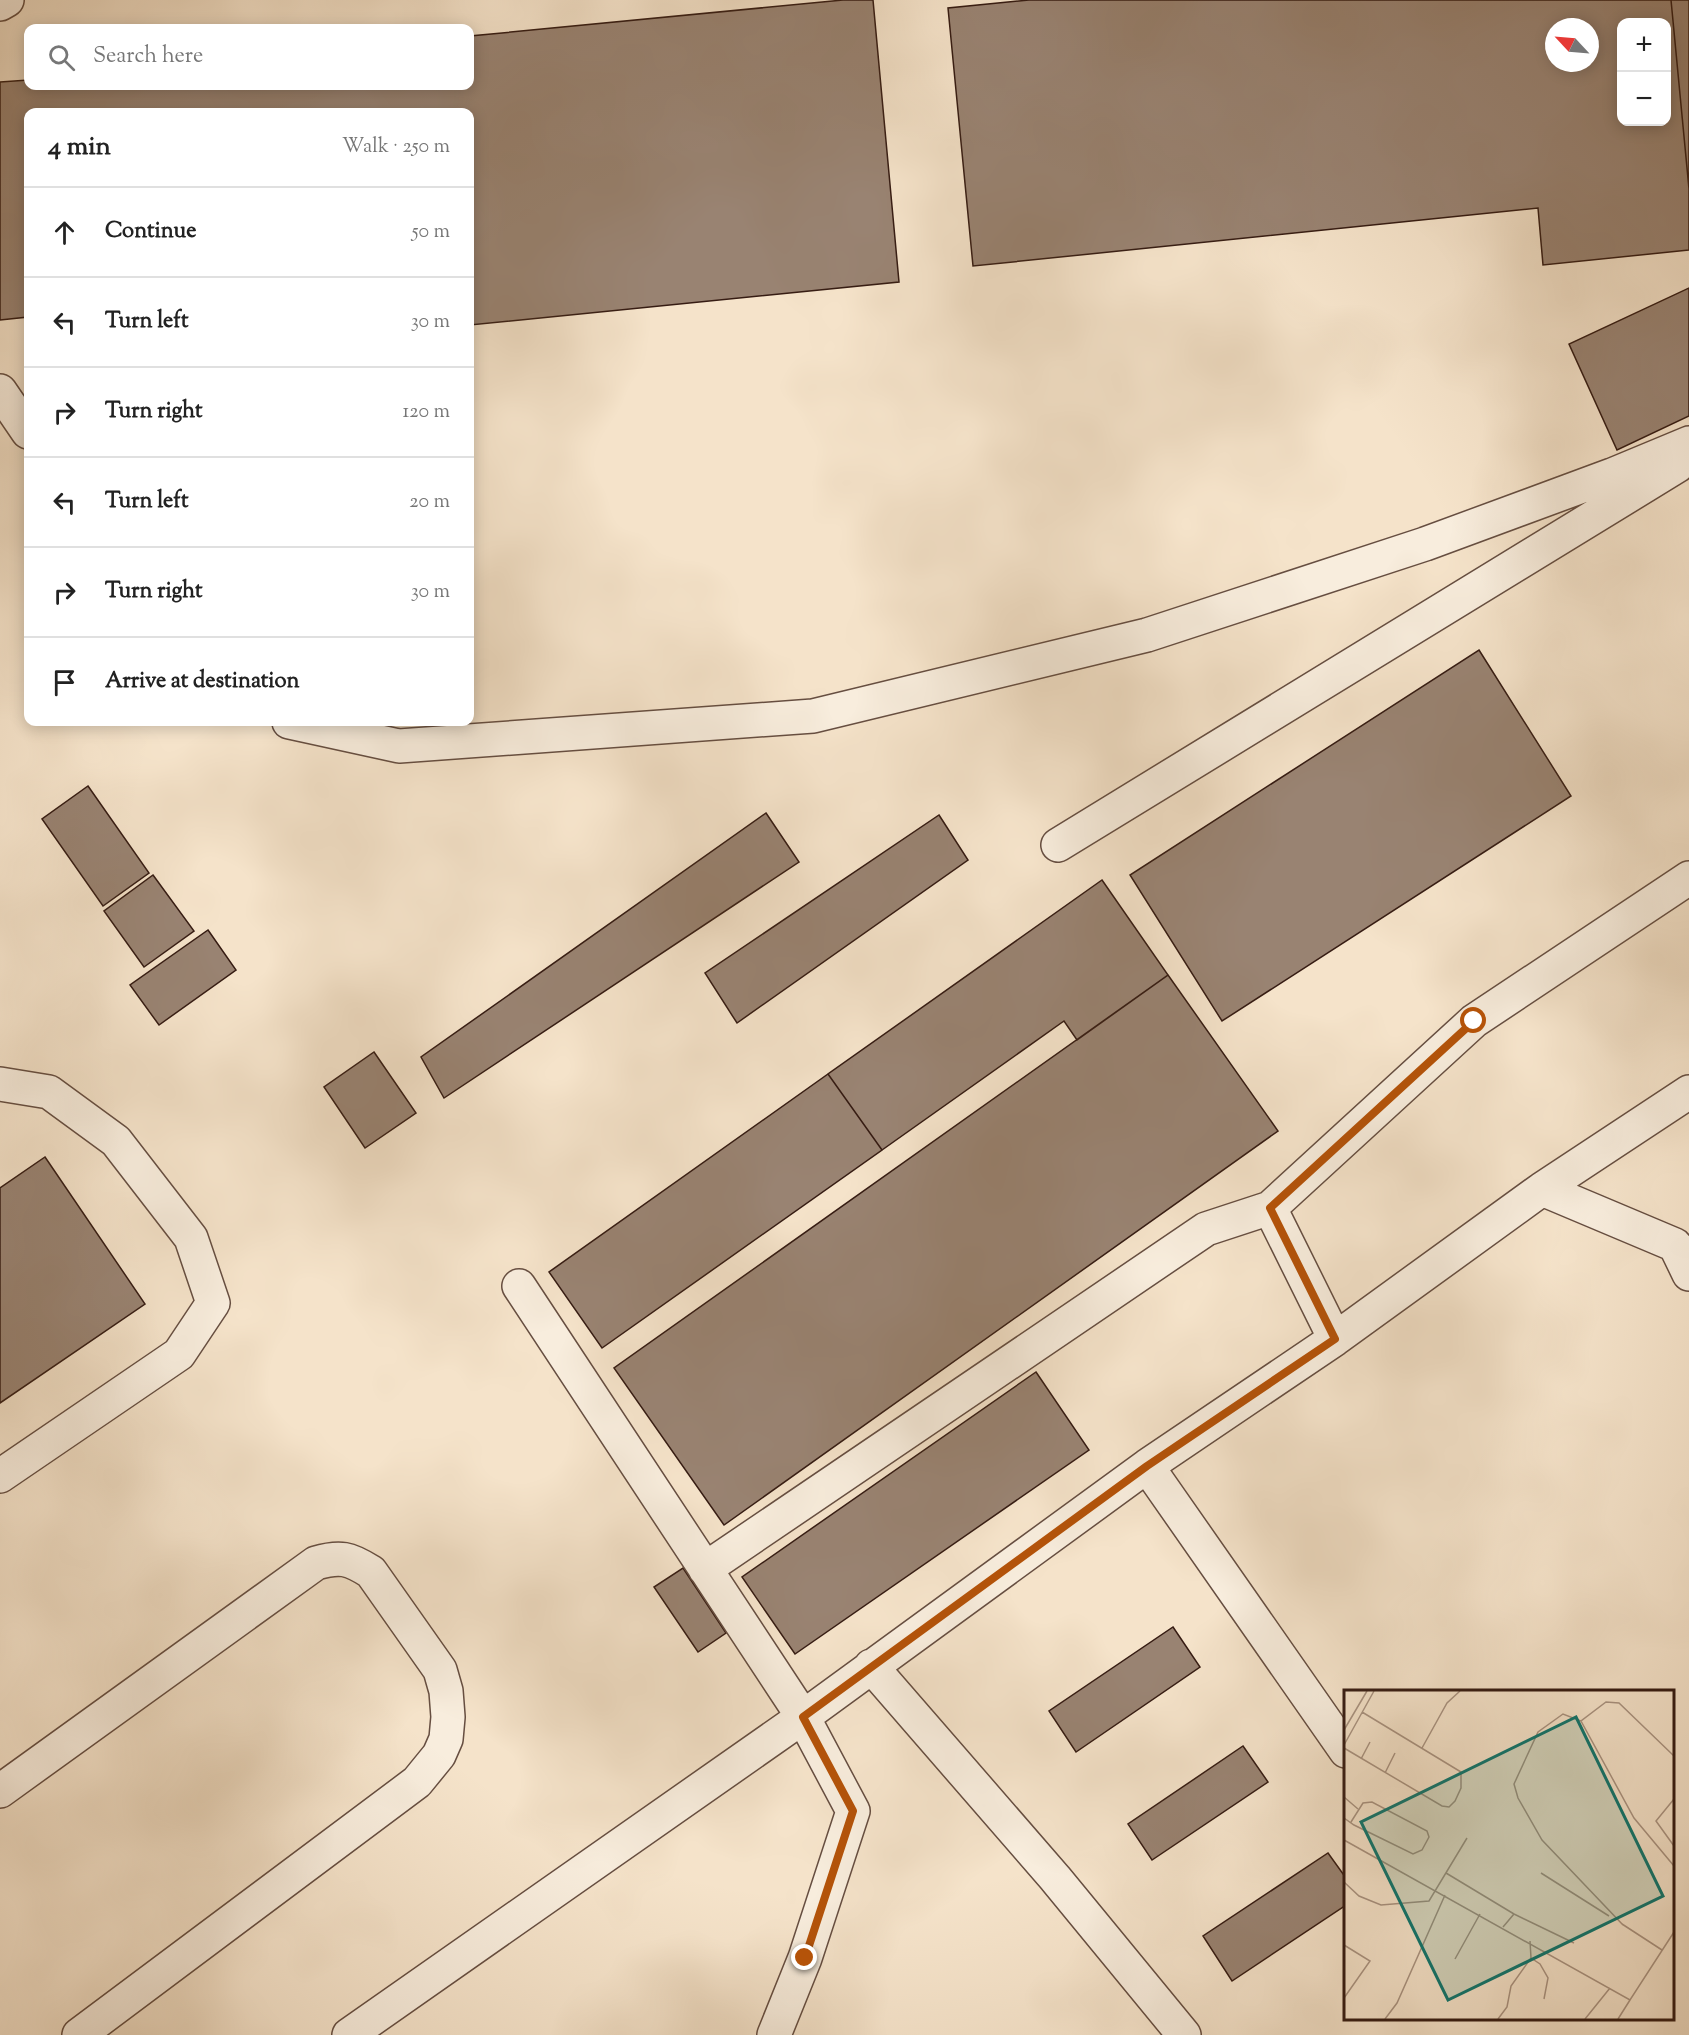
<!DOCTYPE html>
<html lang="en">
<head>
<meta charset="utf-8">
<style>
	body { margin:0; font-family:"Sorts Mill Goudy",serif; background:#f2f2f2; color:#222 }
	.controls { position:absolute; right:18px; top:18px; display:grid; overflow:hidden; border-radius:12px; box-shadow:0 3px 15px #0003 }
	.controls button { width:54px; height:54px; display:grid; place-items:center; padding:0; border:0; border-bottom:2px solid #e0e0e0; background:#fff; color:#222; font:30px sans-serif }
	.compass { position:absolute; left:1545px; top:18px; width:54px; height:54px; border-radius:50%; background:#fff; box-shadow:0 3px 15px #0003; rotate:296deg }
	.stop { position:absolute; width:18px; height:18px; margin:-14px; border:4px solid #b45309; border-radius:50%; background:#fff }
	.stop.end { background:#b45309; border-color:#fff; box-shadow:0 2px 6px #0008 }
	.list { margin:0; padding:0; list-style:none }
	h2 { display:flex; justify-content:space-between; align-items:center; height:78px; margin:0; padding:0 24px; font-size:26px }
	h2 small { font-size:20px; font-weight:400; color:#767676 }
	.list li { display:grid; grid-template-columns:39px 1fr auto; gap:18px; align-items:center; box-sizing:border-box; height:90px; padding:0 24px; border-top:2px solid #e0e0e0 }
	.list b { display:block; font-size:22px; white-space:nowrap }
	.list em { font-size:20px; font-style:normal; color:#767676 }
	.icon { flex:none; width:33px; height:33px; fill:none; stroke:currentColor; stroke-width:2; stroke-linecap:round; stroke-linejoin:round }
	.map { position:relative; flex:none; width:1689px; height:2035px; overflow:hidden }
	.search { position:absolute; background:#fff; box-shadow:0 3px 15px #0003; left:24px; top:24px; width:450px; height:66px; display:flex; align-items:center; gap:15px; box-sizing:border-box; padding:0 21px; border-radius:12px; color:#767676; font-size:22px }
	.panel { position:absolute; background:#fff; box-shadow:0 3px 15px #0003; left:24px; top:108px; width:450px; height:618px; border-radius:12px }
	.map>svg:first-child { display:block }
	.building { fill:#998372; stroke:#361c13; stroke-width:1.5; fill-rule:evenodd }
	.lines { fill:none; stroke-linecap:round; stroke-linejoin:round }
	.minor-casing { stroke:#664e41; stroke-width:36 }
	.minor { stroke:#f8eddd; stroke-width:33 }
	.route { stroke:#b45309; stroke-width:8 }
	.inset-road { fill:none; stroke:#a99381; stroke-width:1.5 }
	.view { fill:#0f766e; fill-opacity:0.15; stroke:#0f766e; stroke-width:3 }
	.inset-edge { fill:none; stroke:#361c13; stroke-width:3 }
</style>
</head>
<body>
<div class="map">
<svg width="1689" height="2035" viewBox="0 0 1689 2035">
	<rect width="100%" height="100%" fill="#f5e3ca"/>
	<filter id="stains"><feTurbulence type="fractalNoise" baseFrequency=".00333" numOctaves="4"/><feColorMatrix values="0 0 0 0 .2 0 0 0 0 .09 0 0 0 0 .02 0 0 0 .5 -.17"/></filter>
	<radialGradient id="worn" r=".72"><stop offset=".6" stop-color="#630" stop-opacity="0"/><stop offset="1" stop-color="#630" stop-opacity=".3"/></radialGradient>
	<path class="building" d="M843,0H873L899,282L470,325V112H28V317L0,320V82L28,80V86H470V36Z
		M1029,0H1671L1689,189V250L1543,265L1538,208L973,266L948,8ZM1622,22H1666V122H1622ZM1554,27H1590V63H1554Z
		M1671,0H1689V189Z
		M1689,288V416L1617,450L1569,344Z
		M1479,650L1571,796L1222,1021L1130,875Z
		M88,786L149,873L103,906L42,819Z
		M766,813L799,862L444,1098L421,1057Z
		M939,815L968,860L737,1023L705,973Z
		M153,875L194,931L144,967L104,911Z
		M1102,880L1168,975L1077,1040L1064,1021L882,1150L828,1074Z
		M208,930L236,970L159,1025L130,985Z
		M1168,975L1278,1131L724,1525L614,1368Z
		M374,1052L416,1113L365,1148L324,1087Z
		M828,1074L882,1150L602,1348L549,1272Z
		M45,1157L145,1304L0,1403V1188Z
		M1036,1372L1089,1450L795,1654L742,1577Z
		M683,1568L726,1633L698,1652L654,1587Z
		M1173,1627L1200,1667L1076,1752L1049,1711Z
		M1243,1746L1268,1782L1152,1860L1128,1824Z
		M1328,1853L1346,1878V1905L1232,1981L1203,1936Z"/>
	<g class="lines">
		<defs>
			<path id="minor" d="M0,4L7,0
				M0,391L28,432
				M289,722L399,746L813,716L1147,635L1425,544L1612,475L1689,443
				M1058,845L1677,466
				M0,1084L49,1092L116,1141L191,1238L213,1303L179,1354L0,1476
				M1542,1189L1675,1245L1689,1274
				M519,1286L803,1717L853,1811L805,1958L774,2035
				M1335,1339L1270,1208L1474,1021L1689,878
				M1147,1466L1346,1751
				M705,1569L1206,1229L1270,1208
				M871,1666L1055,1878L1184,2035
				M0,1791L316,1563C340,1556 349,1558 371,1572L440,1670L446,1691L448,1717L446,1739L439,1755L417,1782L79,2035
				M349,2035L803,1717L1147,1466L1335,1339L1542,1189L1689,1092"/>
		</defs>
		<use href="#minor" class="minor-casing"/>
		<use href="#minor" class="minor"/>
	</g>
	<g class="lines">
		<path class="route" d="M805,1958L853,1811L803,1717L1147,1466L1335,1339L1270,1208L1474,1021"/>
	</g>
	<g transform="translate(1344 1690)">
		<rect width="330" height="330" fill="#f5e3ca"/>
		<path class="inset-road" d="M237,31L219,24L194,42L170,94L174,108L198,150L279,235M0,40L23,1M0,55L30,1M0,58L98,116L105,117L111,111L117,98V82L18,22M78,58L103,13L116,1M330,66L275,13L262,12L237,31L290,128L330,176M17,69L26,52M41,83L51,63M0,107L14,119M330,109L312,131L330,156M0,128L10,135L69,164L78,160L85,147L83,141L28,112L19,113L7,132M0,150L286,310L330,242M102,183L170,224M197,183L265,226M0,192L15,206L37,215L85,211L123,148M278,234L318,260M159,237L170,224L230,253M0,255L26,271L0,308M187,268L196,274L204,288L200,309M111,269L136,224M41,329L53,313L101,205M154,329L163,317L167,296L187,268L186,251M241,329L266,298M274,329L286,310"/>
		<path class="view" d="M232,27L319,206L104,310L17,132Z"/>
		<rect width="330" height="330" class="inset-edge"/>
	</g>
	<rect width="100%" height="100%" filter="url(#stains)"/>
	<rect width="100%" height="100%" fill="url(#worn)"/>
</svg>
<div class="controls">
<button>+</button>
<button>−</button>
</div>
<svg class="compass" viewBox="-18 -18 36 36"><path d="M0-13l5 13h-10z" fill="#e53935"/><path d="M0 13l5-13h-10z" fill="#767676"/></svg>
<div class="stop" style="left:1474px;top:1021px"></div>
<div class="stop end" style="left:805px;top:1958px"></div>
<div class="search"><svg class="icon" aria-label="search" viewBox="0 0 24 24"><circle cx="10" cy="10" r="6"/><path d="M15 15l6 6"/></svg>Search here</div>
<section class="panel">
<h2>4 min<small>Walk · 250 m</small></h2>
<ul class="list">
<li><svg class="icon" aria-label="ahead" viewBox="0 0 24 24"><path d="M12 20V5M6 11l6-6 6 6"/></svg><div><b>Continue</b></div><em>50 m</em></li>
<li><svg class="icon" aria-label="left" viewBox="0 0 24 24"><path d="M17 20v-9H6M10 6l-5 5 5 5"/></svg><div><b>Turn left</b></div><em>30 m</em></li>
<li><svg class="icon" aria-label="right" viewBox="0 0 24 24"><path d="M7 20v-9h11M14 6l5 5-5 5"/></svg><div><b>Turn right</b></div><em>120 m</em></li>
<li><svg class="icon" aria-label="left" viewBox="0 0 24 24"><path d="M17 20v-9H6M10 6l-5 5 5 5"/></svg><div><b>Turn left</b></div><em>20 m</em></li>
<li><svg class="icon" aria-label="right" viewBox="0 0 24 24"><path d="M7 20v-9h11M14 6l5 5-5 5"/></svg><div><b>Turn right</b></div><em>30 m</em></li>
<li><svg class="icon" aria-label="arrive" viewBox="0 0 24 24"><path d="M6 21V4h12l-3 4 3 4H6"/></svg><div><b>Arrive at destination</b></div></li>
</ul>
</section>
</div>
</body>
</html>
